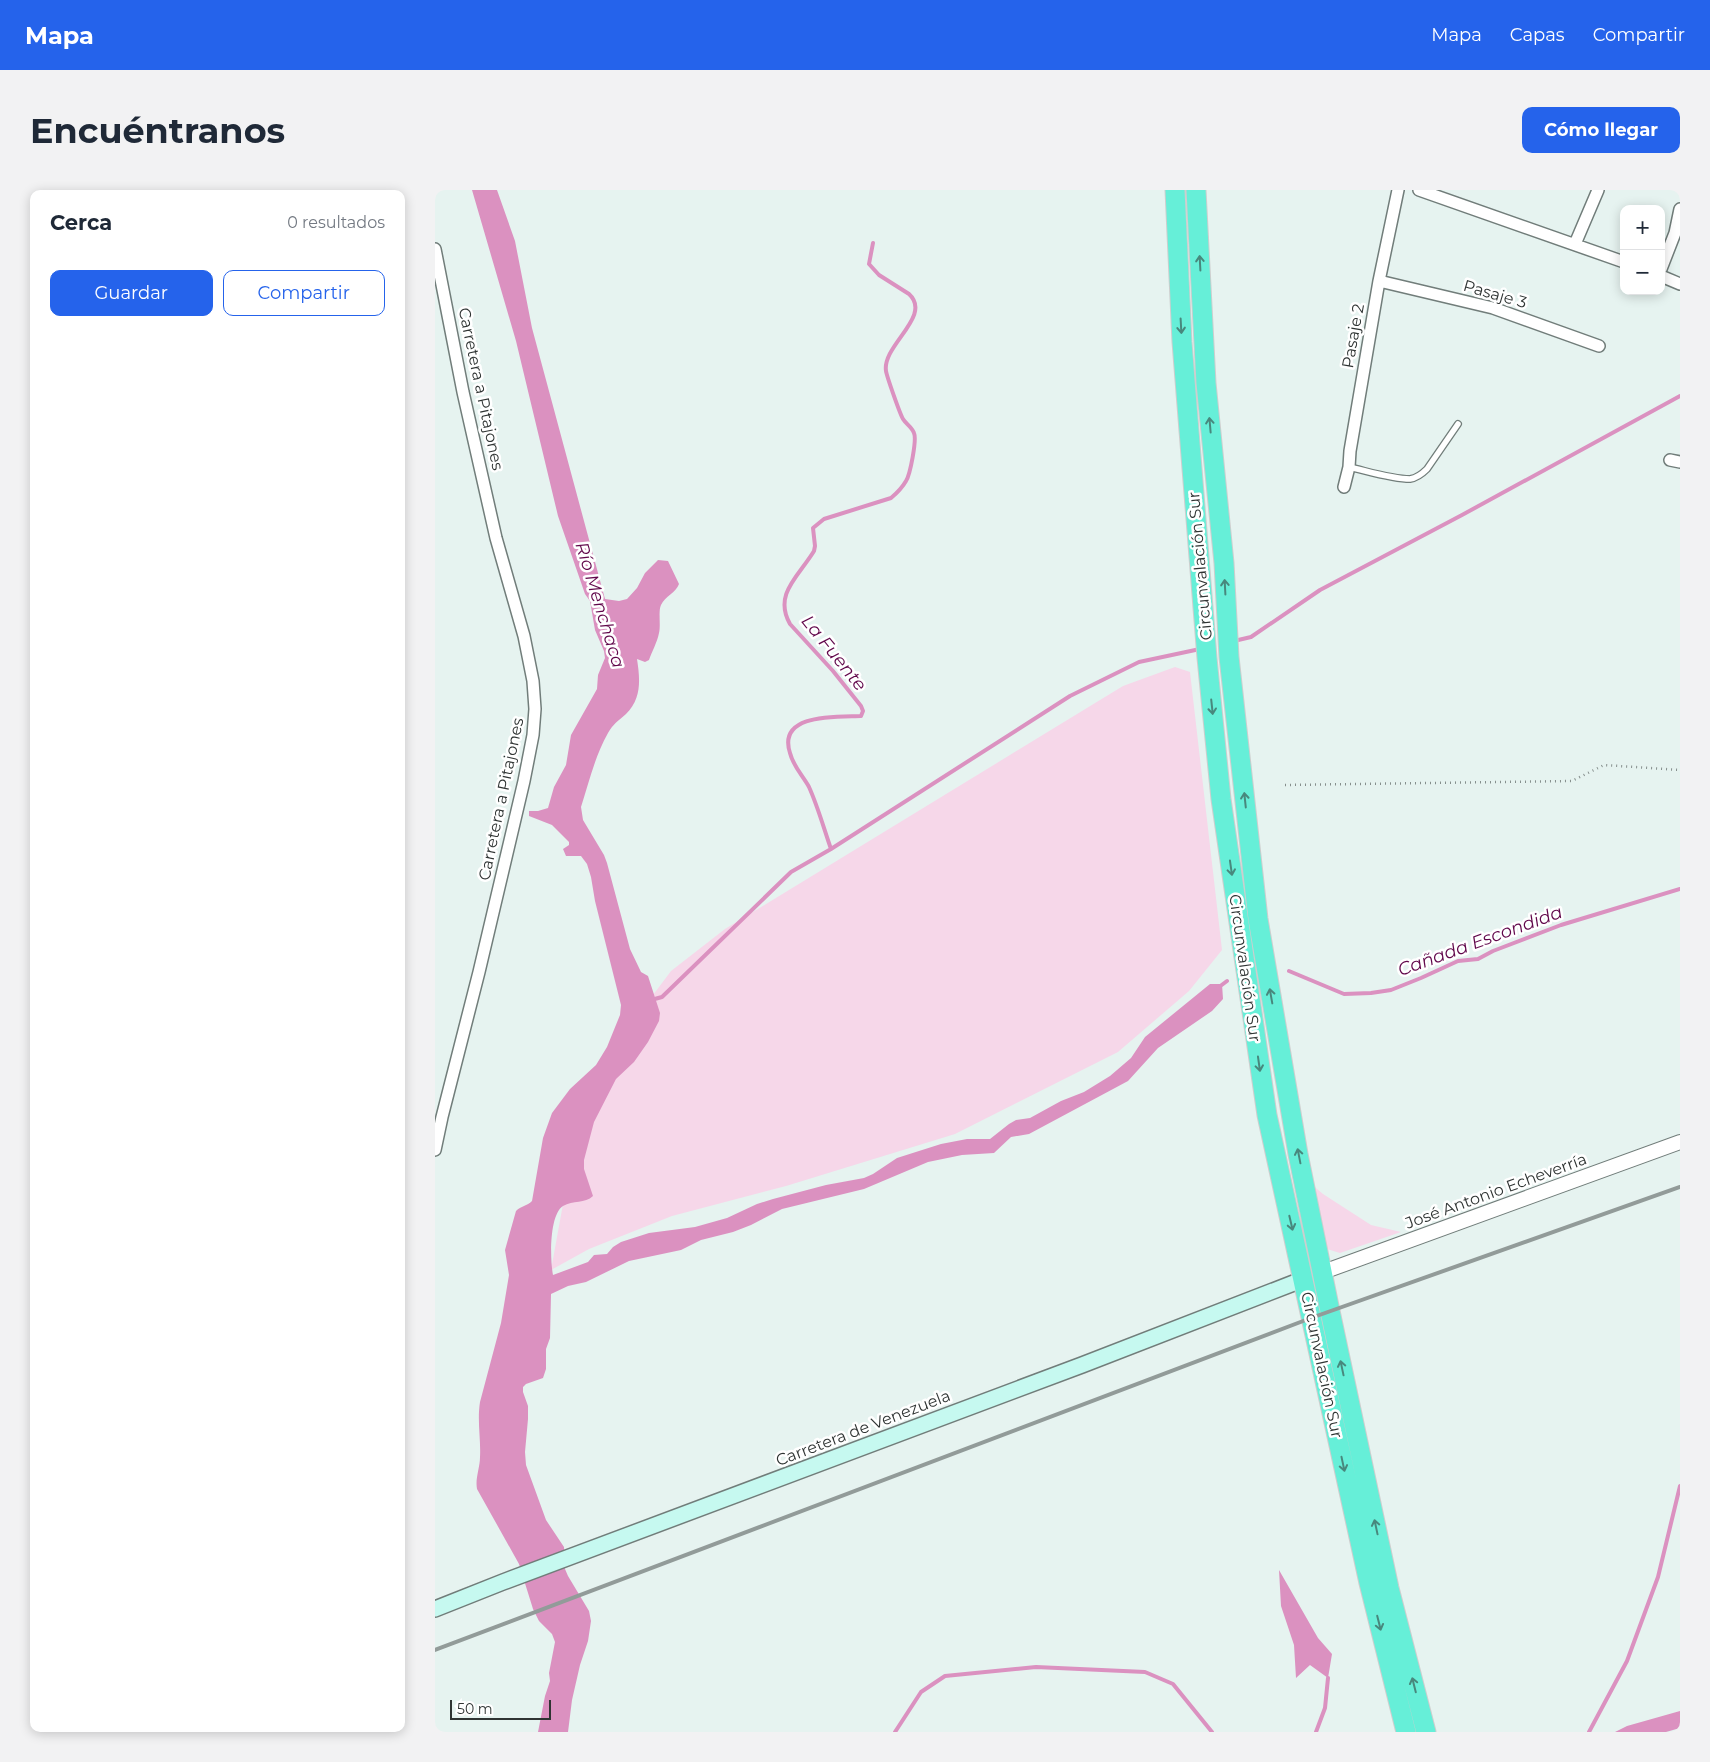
<!DOCTYPE html>
<html lang="es">
<head>
<meta charset="utf-8">
<style>
	body { margin:0; font-family:Montserrat,sans-serif; background:#f2f2f3; color:#1f2937 }
	.controls { position:absolute; right:15px; top:15px; display:grid; overflow:hidden; border-radius:10px; box-shadow:0 2px 12px #0003 }
	.controls button { width:45px; height:45px; display:grid; place-items:center; padding:0; border:0; border-bottom:1px solid #e0e1e3; background:#fff; color:#1f2937; font:25px sans-serif }
	.scale { position:absolute; left:15px; bottom:12px; width:101px; box-sizing:border-box; padding-left:5px; border:2px solid #2f3433; border-top:0; font-size:14px; line-height:18px; white-space:nowrap; color:#2f3433; -webkit-text-stroke:4px #fff; paint-order:stroke }
	.list { margin:0; padding:0; list-style:none }
	h2 { display:flex; justify-content:space-between; align-items:center; height:65px; margin:0; padding:0 20px; font-size:21px }
	h2 small { font-size:16px; font-weight:400; color:#747a83 }
	.actions { display:flex; gap:10px; padding:15px 20px }
	.actions a { flex:1; padding:11px 0; border:1px solid #2563eb; border-radius:10px; text-align:center; font-size:18px; color:#2563eb }
	.actions .main { background:#2563eb; color:#fff }
	.map { position:relative; flex:none; width:1245px; height:1542px; overflow:hidden; border-radius:10px }
	header { display:flex; align-items:center; gap:30px; box-sizing:border-box; height:70px; padding:0 25px; background:#2563eb; color:#fff }
	header strong { font-size:24px }
	nav { display:flex; gap:28px; margin-inline-start:auto; font-size:18px }
	.intro { display:flex; align-items:center; justify-content:space-between; box-sizing:border-box; height:120px; padding:0 30px }
	h1 { margin:0; font-size:35px }
	.button { padding:12px 22px; border-radius:10px; background:#2563eb; color:#fff; font-size:18px; font-weight:700 }
	main { display:flex; gap:30px; padding:0 30px }
	aside { flex:1; background:#fff; border-radius:10px; box-shadow:0 2px 12px #0003 }
	.map>svg:first-child { display:block }
	.green { fill:#f6d7e9 }
	.water { fill:#db91c0 }
	.lines { fill:none; stroke-linecap:round; stroke-linejoin:round }
	.stream { stroke:#db91c0; stroke-width:4 }
	.service-casing { stroke:#717d7a; stroke-width:8 }
	.minor-casing { stroke:#717d7a; stroke-width:14 }
	.tertiary-casing { stroke:#717d7a; stroke-width:16 }
	.secondary-casing { stroke:#717d7a; stroke-width:18 }
	.trunk-casing { stroke:#cdcece; stroke-width:21 }
	.path { stroke:#858e8c; stroke-width:2.5; stroke-dasharray:1 4; stroke-linecap:butt }
	.service { stroke:#fff; stroke-width:5.5 }
	.minor { stroke:#fff; stroke-width:11 }
	.tertiary { stroke:#fff; stroke-width:14 }
	.secondary { stroke:#c6f9f0; stroke-width:15 }
	.trunk { stroke:#66efd8; stroke-width:19 }
	.rail { stroke:#929b99; stroke-width:4 }
	.oneway { stroke:#48887d }
	.labels { text-anchor:middle; dominant-baseline:central; stroke-width:5; stroke-linejoin:round; paint-order:stroke }
	.street-label { font-size:16px; fill:#2f3433; stroke:#fff }
	.water-label { font-size:18px; font-style:italic; fill:#60064a; stroke:#fff }
</style>
</head>
<body>
<header>
<strong>Mapa</strong>
<nav><a>Mapa</a><a>Capas</a><a>Compartir</a></nav>
</header>
<div class="intro"><h1>Encuéntranos</h1><a class="button">Cómo llegar</a></div>
<main>
<aside>
<h2>Cerca<small>0 resultados</small></h2>
<ul class="list">
</ul>
<div class="actions"><a class="main">Guardar</a><a>Compartir</a></div>
</aside>
<div class="map">
<svg width="1245" height="1542" viewBox="0 0 1245 1542">
	<rect width="100%" height="100%" fill="#e6f3f0"/>
	<path class="green" d="M740,477L755,482L787,760L754,801L683,862L520,944L351,996L237,1026L154,1059L116,1080L128,1014L164,912L215,809L236,781L290,739L688,496Z
		M875,993L888,1004L936,1035L966,1042L905,1063L892,1059L888,1052Z"/>
	<path class="water" d="M37,0H62L80,51L97,138L170,409L184,411L192,409L202,398L210,383L223,370L233,371L244,394C241,403 230,406 226,415C223,421 226,435 224,443C222,453 217,461 214,470L210,472L202,469C205,489 207,508 191,524C183,531 178,534 173,543C160,566 154,592 146,617L148,630L169,665L172,673L195,759L206,782L213,786L225,823L224,831L213,852L199,872L181,889L159,932L149,970V979L158,1006C150,1014 138,1010 128,1016C114,1025 115,1070 118,1085L153,1072L159,1065L172,1064L178,1057L186,1052L214,1043L260,1037L292,1028L322,1014L338,1009L391,995L429,988L438,984L462,968L506,954L532,949H555L574,934L581,930L595,928L626,911L649,902L675,886L696,868L710,847L775,794H787L788,809L777,821L723,858L693,891L594,944L576,947L559,963L527,965L493,972L429,999L347,1019L316,1035L298,1042L266,1050L246,1060L194,1071L151,1092L133,1096L116,1104L115,1148L111,1159V1179L108,1188L91,1194L88,1197V1202L93,1216V1229L90,1262L91,1275L111,1330L129,1357L130,1379L133,1386L154,1421L156,1431L153,1451L145,1475L137,1510L133,1542H103L110,1506L115,1491L114,1483L120,1452L117,1444L104,1431L98,1419L84,1374L42,1299C40,1288 45,1278 45,1267C46,1249 42,1231 45,1212L66,1133L74,1085L70,1060L81,1021C86,1016 92,1016 97,1011L108,948L117,923L135,899L161,875L172,857L185,825L186,815L160,711L156,687L152,674L146,666H131L128,659L134,655V652L117,635L94,626V621H103L113,618L119,597L131,575L136,545L162,499L163,485L170,468L169,461L160,440L155,411L150,404L123,326L81,151Z
		M844,1380L883,1448L897,1464L893,1488L875,1475L861,1488L859,1455L846,1416Z
		M1245,1521V1538L1231,1542H1180L1192,1536Z"/>
	<g class="lines">
		<path class="stream" d="M799,451L816,447L885,400L1027,325L1245,206
			M396,659C389,639 383,617 374,597C368,586 358,576 355,563C342,523 402,527 426,526L428,521L426,516L398,481L355,434C338,404 364,386 379,361L380,356L378,338L389,329L456,308C462,303 467,298 471,291C475,285 482,250 479,243C477,237 471,234 468,229C465,224 452,187 451,181C447,155 498,126 474,104L444,85L434,74L438,53
			M854,781L909,804L936,803L956,800L986,788L1023,771L1043,769L1058,761L1126,735L1245,699
			M784,797L792,791
			M216,810L227,807L356,682L396,659L635,506L704,472L765,459
			M460,1542L486,1502L510,1486L601,1477L710,1482L738,1494L777,1542
			M881,1542L890,1518L893,1488
			M1154,1542L1192,1471L1223,1387L1245,1296"/>
		<defs>
			<path id="service" d="M914,277C932,281 957,289 975,289C982,288 987,284 992,279L1023,234"/>
			<path id="minor" d="M984,0L1189,72
				M1140,54L1163,0
				M0,59L28,202L61,348L89,446L98,491L100,519L98,545L89,591L44,782L7,927L0,960
				M1226,79L1240,43L1245,19
				M1226,86L1245,94
				M944,91L1058,118L1164,156
				M1235,270L1245,272
				M909,297L914,277L915,261L944,91L963,0"/>
			<path id="tertiary" d="M888,1082L1245,952"/>
			<path id="secondary" d="M0,1419L68,1392L647,1175L869,1089"/>
			<path id="trunk" d="M740,0L747,152L772,468L786,609L832,925L934,1393L971,1542
				M761,0L771,193L789,373L794,467L823,729L863,964L895,1121L954,1398L991,1542"/>
		</defs>
		<use href="#service" class="service-casing"/>
		<use href="#minor" class="minor-casing"/>
		<use href="#tertiary" class="tertiary-casing"/>
		<use href="#secondary" class="secondary-casing"/>
		<use href="#trunk" class="trunk-casing"/>
		<path class="path" d="M850,595L1137,591L1169,575L1245,580"/>
		<use href="#service" class="service"/>
		<use href="#minor" class="minor"/>
		<use href="#tertiary" class="tertiary"/>
		<use href="#secondary" class="secondary"/>
		<use href="#trunk" class="trunk"/>
		<path class="rail" d="M0,1460L876,1128L1245,997"/>
	</g>
	<defs><path id="oneway-shaft" d="M-6 0H5M1.5-3L5.5 0L1.5 3" fill="none" stroke-width="1.6" stroke-linecap="round" stroke-linejoin="round" transform="scale(1.25)"/></defs>
	<g class="oneway">
		<use href="#oneway-shaft" transform="translate(765 73) rotate(-93)"/>
		<use href="#oneway-shaft" transform="translate(746 136) rotate(87)"/>
		<use href="#oneway-shaft" transform="translate(775 235) rotate(-95)"/>
		<use href="#oneway-shaft" transform="translate(790 397) rotate(-93)"/>
		<use href="#oneway-shaft" transform="translate(777 517) rotate(84)"/>
		<use href="#oneway-shaft" transform="translate(810 610) rotate(-96)"/>
		<use href="#oneway-shaft" transform="translate(796 678) rotate(82)"/>
		<use href="#oneway-shaft" transform="translate(836 806) rotate(-100)"/>
		<use href="#oneway-shaft" transform="translate(824 874) rotate(82)"/>
		<use href="#oneway-shaft" transform="translate(864 966) rotate(-101)"/>
		<use href="#oneway-shaft" transform="translate(856 1033) rotate(77)"/>
		<use href="#oneway-shaft" transform="translate(907 1178) rotate(-102)"/>
		<use href="#oneway-shaft" transform="translate(908 1274) rotate(78)"/>
		<use href="#oneway-shaft" transform="translate(941 1337) rotate(-102)"/>
		<use href="#oneway-shaft" transform="translate(944 1433) rotate(76)"/>
		<use href="#oneway-shaft" transform="translate(979 1495) rotate(-104)"/>
	</g>
	<g class="labels">
		<g class="street-label">
			<text transform="translate(1060 104) rotate(16)">Pasaje 3</text>
			<text transform="translate(918 146) rotate(-80)">Pasaje 2</text>
			<text transform="translate(46 199) rotate(78)">Carretera a Pitajones</text>
			<text transform="translate(765 376) rotate(-95)">Circunvalación Sur</text>
			<text transform="translate(66 609) rotate(-78)">Carretera a Pitajones</text>
			<text transform="translate(810 778) rotate(82)">Circunvalación Sur</text>
			<text transform="translate(1061 1001) rotate(-20)">José Antonio Echeverría</text>
			<text transform="translate(887 1175) rotate(78)">Circunvalación Sur</text>
			<text transform="translate(428 1238) rotate(-21)">Carretera de Venezuela</text>
		</g>
		<g class="water-label">
			<text transform="translate(165 415) rotate(73)">Río Menchaca</text>
			<text transform="translate(399 463) rotate(51)">La Fuente</text>
			<text transform="translate(1045 751) rotate(-20)">Cañada Escondida</text>
		</g>
	</g>
</svg>
<div class="controls">
<button>+</button>
<button>−</button>
</div>
<div class="scale">50 m</div>
</div>
</main>
</body>
</html>
